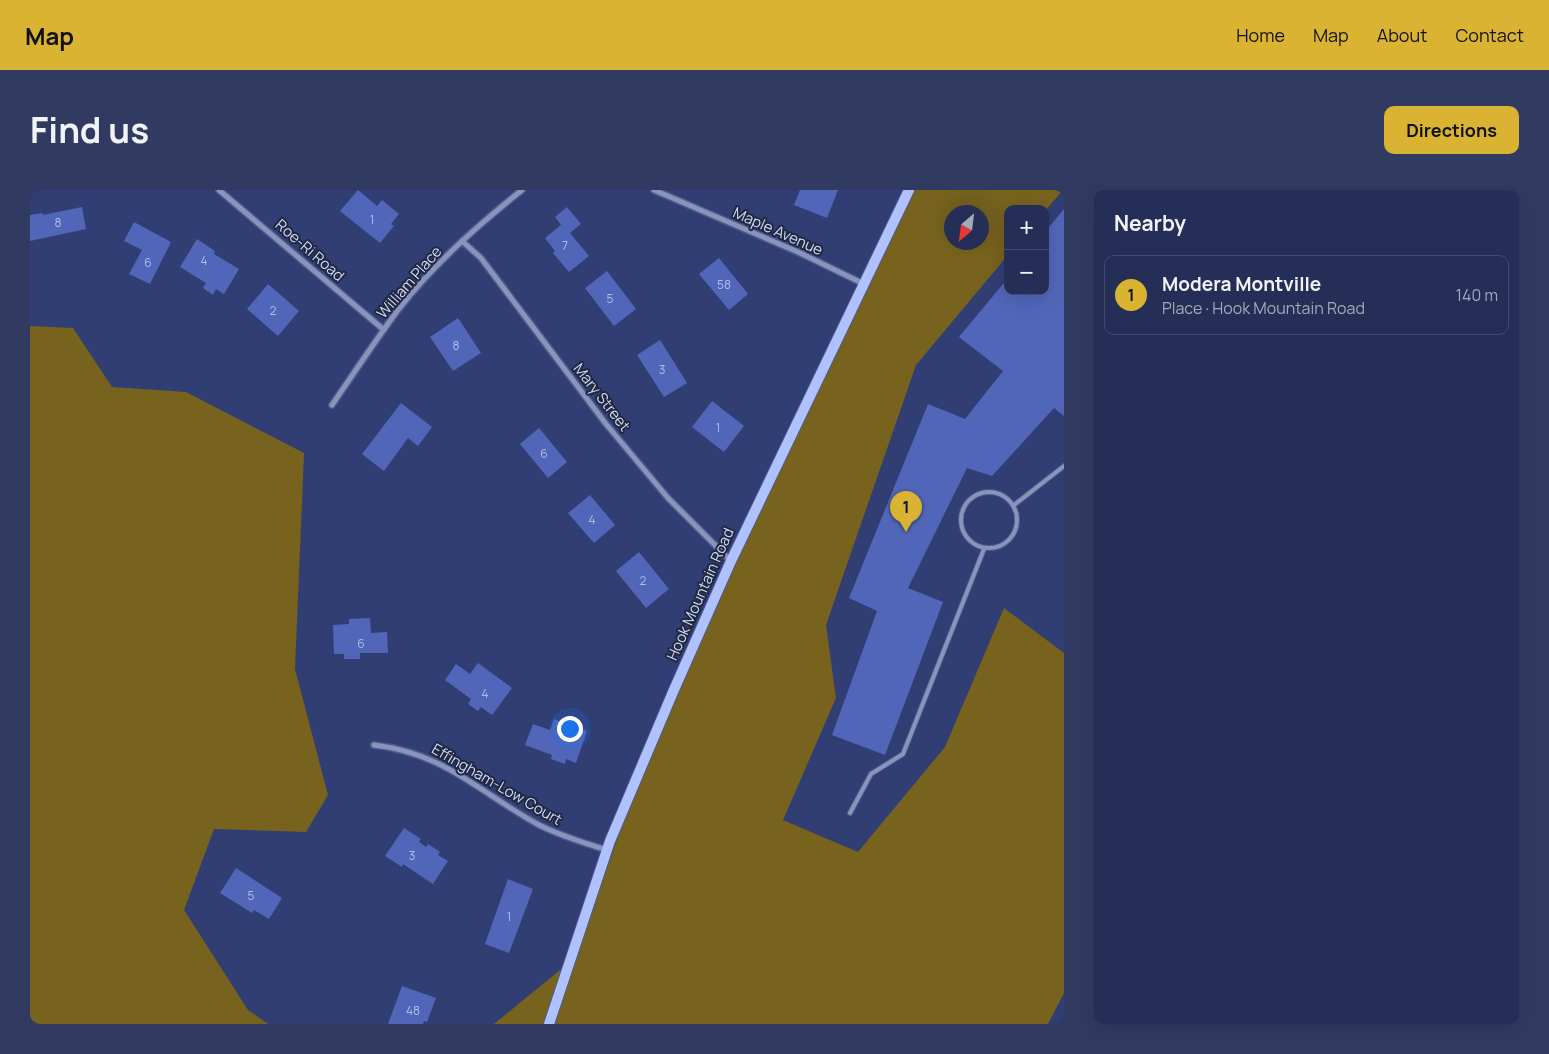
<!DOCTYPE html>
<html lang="en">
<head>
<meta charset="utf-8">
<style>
	body { margin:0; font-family:Manrope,sans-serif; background:#313a61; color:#f1f3f6 }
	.controls { position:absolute; right:15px; top:15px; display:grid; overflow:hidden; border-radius:10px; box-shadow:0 5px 20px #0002 }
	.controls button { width:45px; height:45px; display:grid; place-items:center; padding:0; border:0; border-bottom:1px solid #424a6d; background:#252e57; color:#f1f3f6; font:25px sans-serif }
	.compass { position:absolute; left:914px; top:15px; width:45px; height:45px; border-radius:50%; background:#252e57; box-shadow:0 5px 20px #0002; rotate:208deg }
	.you { position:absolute; left:539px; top:538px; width:18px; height:18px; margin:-12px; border:4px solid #fff; border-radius:50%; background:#1a73e8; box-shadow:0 0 0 8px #1a73e833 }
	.badge { display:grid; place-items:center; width:32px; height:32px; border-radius:50%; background:#dab333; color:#111; font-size:16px; font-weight:700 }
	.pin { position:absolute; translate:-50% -41px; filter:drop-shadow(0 1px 2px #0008) }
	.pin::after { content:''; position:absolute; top:26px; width:18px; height:15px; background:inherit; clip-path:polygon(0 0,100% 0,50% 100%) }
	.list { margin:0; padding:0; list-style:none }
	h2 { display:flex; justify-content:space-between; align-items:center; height:65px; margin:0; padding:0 20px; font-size:21px }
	h2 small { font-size:16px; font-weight:400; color:#a3a8ba }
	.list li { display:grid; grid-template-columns:32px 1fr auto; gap:15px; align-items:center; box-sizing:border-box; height:80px; margin:0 10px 10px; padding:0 10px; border:1px solid #424a6d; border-radius:10px }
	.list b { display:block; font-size:19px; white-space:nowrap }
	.list p { margin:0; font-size:16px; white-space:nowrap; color:#a3a8ba }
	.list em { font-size:16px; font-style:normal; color:#a3a8ba }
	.map { position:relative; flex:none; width:1034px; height:834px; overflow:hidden; border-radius:10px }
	header { display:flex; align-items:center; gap:30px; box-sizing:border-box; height:70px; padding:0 25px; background:#dab333; color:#111 }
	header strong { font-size:24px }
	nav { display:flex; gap:28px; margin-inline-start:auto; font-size:18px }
	.intro { display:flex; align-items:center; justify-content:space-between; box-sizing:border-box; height:120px; padding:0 30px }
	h1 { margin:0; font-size:35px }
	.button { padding:12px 22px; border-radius:10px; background:#dab333; color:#111; font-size:18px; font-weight:700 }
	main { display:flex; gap:30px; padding:0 30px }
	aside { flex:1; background:#252e57; border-radius:10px; box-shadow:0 5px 20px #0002 }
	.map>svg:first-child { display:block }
	.green { fill:#77621e; fill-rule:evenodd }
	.building { fill:#5266b9 }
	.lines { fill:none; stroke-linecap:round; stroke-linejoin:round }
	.lane-casing { stroke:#4e5a8c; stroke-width:6 }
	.street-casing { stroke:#4e5a8c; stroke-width:8 }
	.secondary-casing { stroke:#4e5a8c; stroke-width:12 }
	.lane { stroke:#8894bb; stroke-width:4 }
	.street { stroke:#8894bb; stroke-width:5 }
	.secondary { stroke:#afc2ff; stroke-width:10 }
	.labels { text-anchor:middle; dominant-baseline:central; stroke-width:4; stroke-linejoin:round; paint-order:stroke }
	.number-label { font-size:12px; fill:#b0bdea }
	.street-label { font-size:15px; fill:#d0dafb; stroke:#212840 }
</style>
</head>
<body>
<header>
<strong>Map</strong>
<nav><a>Home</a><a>Map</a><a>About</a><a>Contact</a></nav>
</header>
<div class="intro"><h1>Find us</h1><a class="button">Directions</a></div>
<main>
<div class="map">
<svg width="1034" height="834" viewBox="0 0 1034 834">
	<rect width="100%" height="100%" fill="#313e74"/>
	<path class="green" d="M874,0H1033L1015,21V19H978V65L886,175L796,435L806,508L753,630L828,662L915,557L974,418L1034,463V803L1018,834H464L546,767L636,510ZM922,22H952V52H922Z
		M0,136L43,138L82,197L156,202L274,263L265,479L298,605L276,642L184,639L154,720L218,820L238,834H0Z"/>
	<path class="building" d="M328,0L347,16L352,10L369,24L361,34L364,36L350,53L310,21Z
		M770,0H808L797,28L764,15Z
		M52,17L56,39L0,51V25L13,23V25Z
		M537,17L551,34L540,43L559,66L539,82L523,63L525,61L515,48L531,35L525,27Z
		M1034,19V226L1024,218L962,286L937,278L878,398L913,412L855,565L802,545L847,421L819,408L898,214L935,229L973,181L929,147L978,88V101H1015V42Z
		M104,32L141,52L120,94L99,84L112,60L94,51Z
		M167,49L185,61L184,64L209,79L194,104L186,99L183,105L173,98L176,93L150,77Z
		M689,68L718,104L699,120L669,84Z
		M577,81L606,119L584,136L555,98Z
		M238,94L269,121L248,146L217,119Z
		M428,128L451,163L423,181L400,147Z
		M630,150L657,193L634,207L607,165Z
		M682,211L714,236L694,262L662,237Z
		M371,213L402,237L388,256L378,248L354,281L332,264Z
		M509,238L537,272L518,288L490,254Z
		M560,305L585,335L564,353L538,323Z
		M609,362L639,399L616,418L586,381Z
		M340,428L341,443L357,442L358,463H330V469H314V464H304L303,435L319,434V429Z
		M448,473L482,498L462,525L451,517L448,521L438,514L441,509L415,490L426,474L440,484Z
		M524,529L557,541L546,573L536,569L535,574L521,569L522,565L495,555L503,534L520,540Z
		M374,638L391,649L389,652L396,657L398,654L410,662L408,665L418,671L403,694L373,674L372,677L355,666Z
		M206,678L252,708L239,729L224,720L222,723L190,703Z
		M478,689L503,699L479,763L455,754Z
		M372,796L406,808L397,832L394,831L393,834H358Z"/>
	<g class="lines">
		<defs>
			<path id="lane" d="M931 330a28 28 0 1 1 56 0a28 28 0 1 1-56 0Z
				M984,315L1034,276
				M820,623L841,584L873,564L954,359"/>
			<path id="street" d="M189,0L354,140
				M624,0L768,62L834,94
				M432,51L451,68L576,234L638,308L701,371
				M302,215C324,183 345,151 368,120C404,74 447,36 492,0
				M344,555C415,563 450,603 509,635C531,646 554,653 577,660"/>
			<path id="secondary" d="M519,834L580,651L643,502L701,371L879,0"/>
		</defs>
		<use href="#lane" class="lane-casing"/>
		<use href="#street" class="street-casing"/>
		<use href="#secondary" class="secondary-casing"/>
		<use href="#lane" class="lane"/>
		<use href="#street" class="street"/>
		<use href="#secondary" class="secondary"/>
	</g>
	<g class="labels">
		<g class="number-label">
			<text x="342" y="29">1</text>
			<text x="28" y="32">8</text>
			<text x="535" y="55">7</text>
			<text x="174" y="70">4</text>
			<text x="118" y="72">6</text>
			<text x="694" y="94">58</text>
			<text x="580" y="108">5</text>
			<text x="243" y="120">2</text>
			<text x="426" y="155">8</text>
			<text x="632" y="179">3</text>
			<text x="688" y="237">1</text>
			<text x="514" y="263">6</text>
			<text x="562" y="329">4</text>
			<text x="613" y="390">2</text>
			<text x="331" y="453">6</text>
			<text x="455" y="503">4</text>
			<text x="382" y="665">3</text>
			<text x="221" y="705">5</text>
			<text x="479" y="726">1</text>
			<text x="383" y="820">48</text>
		</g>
		<g class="street-label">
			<text transform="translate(748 41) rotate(24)">Maple Avenue</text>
			<text transform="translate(280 60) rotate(41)">Roe-Ri Road</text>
			<text transform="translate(379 92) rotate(-49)">William Place</text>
			<text transform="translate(572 207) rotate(52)">Mary Street</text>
			<text transform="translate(670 404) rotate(-66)">Hook Mountain Road</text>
			<text transform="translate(467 594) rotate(30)">Effingham-Low Court</text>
		</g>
	</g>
</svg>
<div class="controls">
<button>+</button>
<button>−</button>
</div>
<svg class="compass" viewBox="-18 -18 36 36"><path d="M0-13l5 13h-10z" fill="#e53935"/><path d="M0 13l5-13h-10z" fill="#a3a8ba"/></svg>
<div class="you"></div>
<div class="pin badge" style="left:876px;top:342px">1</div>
</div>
<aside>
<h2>Nearby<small></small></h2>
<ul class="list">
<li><span class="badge">1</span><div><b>Modera Montville</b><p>Place · Hook Mountain Road</p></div><em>140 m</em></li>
</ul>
</aside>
</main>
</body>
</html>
